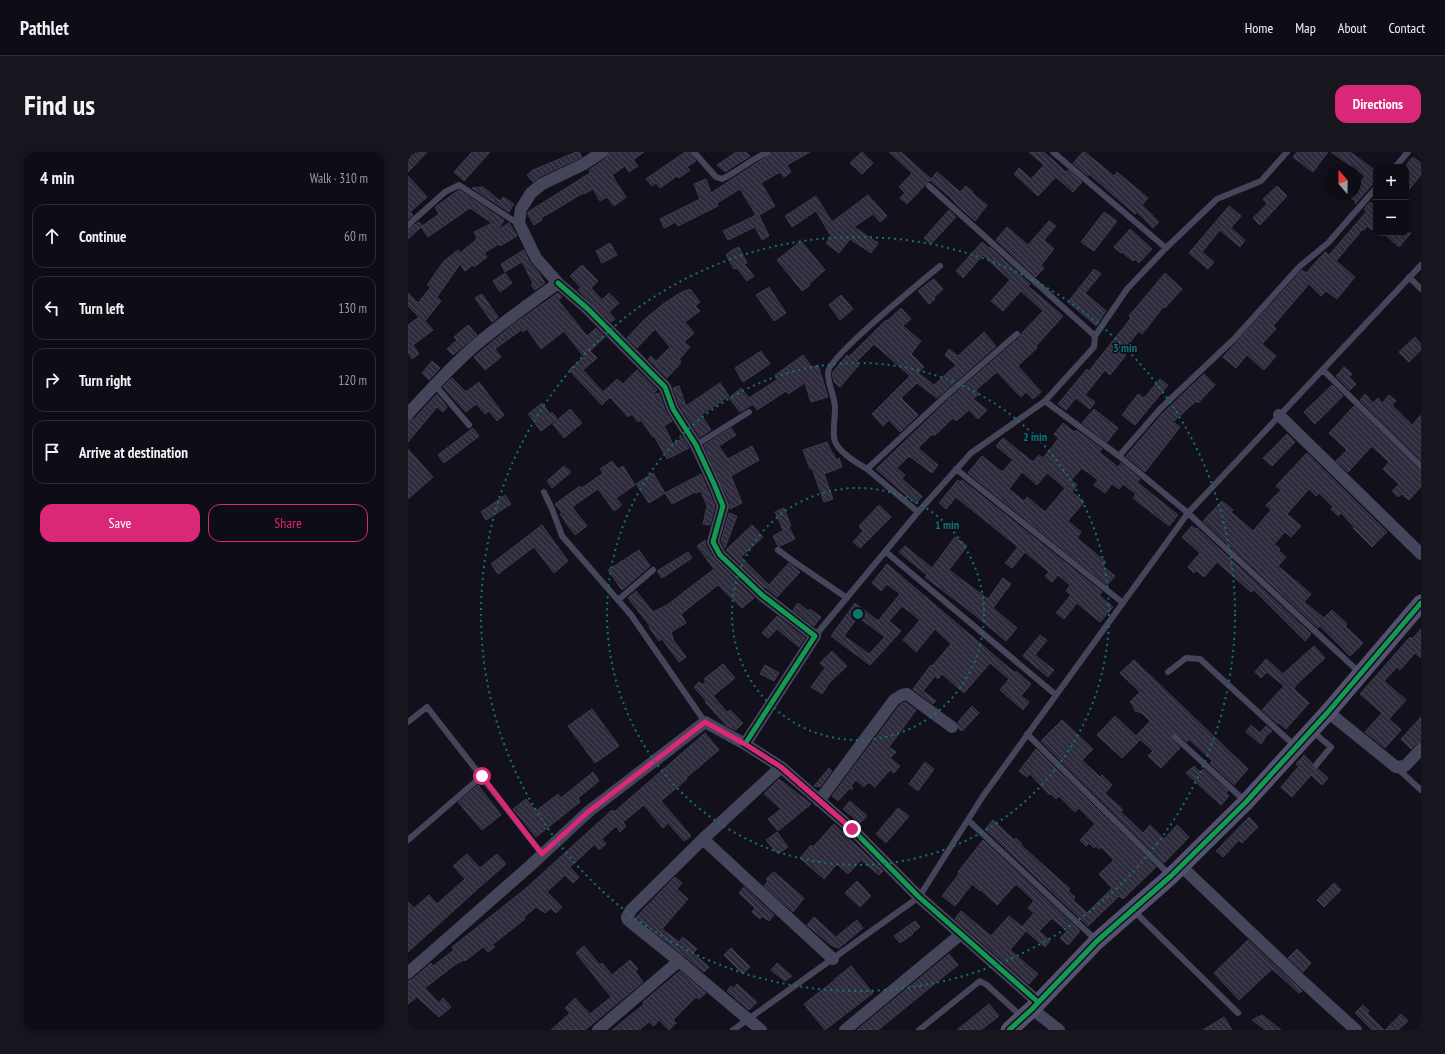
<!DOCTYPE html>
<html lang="en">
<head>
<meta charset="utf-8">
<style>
	body { margin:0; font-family:"PT Sans Narrow",sans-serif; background:#17151d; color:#f1f3f6 }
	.controls { position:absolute; right:12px; top:12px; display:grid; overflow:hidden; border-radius:8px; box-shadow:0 2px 6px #0003 }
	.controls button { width:36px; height:36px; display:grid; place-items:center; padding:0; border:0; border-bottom:1px solid #2e2c34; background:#0e0c14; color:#f1f3f6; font:20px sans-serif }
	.compass { position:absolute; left:917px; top:12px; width:36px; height:36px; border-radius:50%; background:#0e0c14; box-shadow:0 2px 6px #0003; rotate:340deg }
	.stop { position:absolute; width:12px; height:12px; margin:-9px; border:3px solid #db2777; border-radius:50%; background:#fff }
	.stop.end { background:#db2777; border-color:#fff; box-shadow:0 1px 4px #0008 }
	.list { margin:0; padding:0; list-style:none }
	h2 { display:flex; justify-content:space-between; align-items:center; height:52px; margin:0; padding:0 16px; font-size:17px }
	h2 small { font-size:13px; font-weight:400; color:#9b9ba0 }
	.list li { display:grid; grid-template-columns:26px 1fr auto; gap:12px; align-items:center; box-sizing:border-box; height:64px; margin:0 8px 8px; padding:0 8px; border:1px solid #2e2c34; border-radius:12px }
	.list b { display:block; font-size:15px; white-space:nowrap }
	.list em { font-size:13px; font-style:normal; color:#9b9ba0 }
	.actions { display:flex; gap:8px; padding:12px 16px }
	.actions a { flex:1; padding:9px 0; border:1px solid #db2777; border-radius:12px; text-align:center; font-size:14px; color:#db2777 }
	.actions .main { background:#db2777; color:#fff }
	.icon { flex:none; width:22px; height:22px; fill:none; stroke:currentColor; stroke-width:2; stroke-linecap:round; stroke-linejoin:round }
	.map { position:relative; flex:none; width:1013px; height:878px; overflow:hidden; border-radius:12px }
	header { display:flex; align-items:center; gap:24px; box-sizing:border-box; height:56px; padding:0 20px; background:#0e0c14; border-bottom:1px solid #2e2c34 }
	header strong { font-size:19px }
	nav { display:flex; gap:22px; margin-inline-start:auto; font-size:14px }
	.intro { display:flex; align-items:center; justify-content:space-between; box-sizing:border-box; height:96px; padding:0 24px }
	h1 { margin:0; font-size:28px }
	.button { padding:10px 18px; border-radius:12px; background:#db2777; color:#fff; font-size:14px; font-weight:700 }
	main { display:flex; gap:24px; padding:0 24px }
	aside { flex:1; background:#0e0c14; border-radius:12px; box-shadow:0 2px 6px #0003 }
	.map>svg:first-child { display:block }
	.building { fill:url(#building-back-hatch); stroke:#3c3a4e; fill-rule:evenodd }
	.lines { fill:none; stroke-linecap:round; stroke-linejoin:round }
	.lane { stroke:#44455b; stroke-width:6 }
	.street { stroke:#44455b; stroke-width:12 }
	.secondary { stroke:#52516e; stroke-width:17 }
	.cycleway-casing { stroke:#0e0c1e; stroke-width:8 }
	.cycleway { stroke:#139951; stroke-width:5 }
	.route { stroke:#db2777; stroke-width:5 }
	.ring { fill:none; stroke:#0f766e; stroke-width:2; stroke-dasharray:2 4 }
	.centre { fill:#0f766e; stroke:#0e0c1e; stroke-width:2 }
	.ring-label { font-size:12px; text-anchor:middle; font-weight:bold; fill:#0f766e; stroke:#0e0c1e; stroke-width:3; stroke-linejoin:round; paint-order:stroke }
</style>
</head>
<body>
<header>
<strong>Pathlet</strong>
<nav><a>Home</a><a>Map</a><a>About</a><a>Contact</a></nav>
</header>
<div class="intro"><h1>Find us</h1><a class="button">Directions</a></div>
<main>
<aside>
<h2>4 min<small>Walk · 310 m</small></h2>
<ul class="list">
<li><svg class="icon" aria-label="ahead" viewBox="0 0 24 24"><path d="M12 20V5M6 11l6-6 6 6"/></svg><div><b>Continue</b></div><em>60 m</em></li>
<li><svg class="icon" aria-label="left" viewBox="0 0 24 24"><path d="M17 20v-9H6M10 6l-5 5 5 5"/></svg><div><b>Turn left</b></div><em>130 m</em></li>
<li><svg class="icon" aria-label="right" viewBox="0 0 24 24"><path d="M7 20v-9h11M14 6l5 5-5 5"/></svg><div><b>Turn right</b></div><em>120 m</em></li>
<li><svg class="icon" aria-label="arrive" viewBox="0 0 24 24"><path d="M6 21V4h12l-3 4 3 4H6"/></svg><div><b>Arrive at destination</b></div></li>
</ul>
<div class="actions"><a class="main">Save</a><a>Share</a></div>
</aside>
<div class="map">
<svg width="1013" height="878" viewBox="0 0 1013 878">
	<defs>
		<pattern id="building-back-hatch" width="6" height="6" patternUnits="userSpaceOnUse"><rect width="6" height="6" fill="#2e2c3c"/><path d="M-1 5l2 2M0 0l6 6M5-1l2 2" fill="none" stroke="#4b4959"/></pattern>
	</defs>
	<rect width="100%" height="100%" fill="#12101a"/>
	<path class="building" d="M0,0H19L0,20Z
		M64,0H82L56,29L46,20Z
		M168,0H171L174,5L131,25L125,30L119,23L125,18Z
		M201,0H236L225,8L230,14L221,20L217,14L204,23L207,27H206L218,45L206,54L199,45L192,49L185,37L176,42L175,41L147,58L133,66L134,68L126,73L120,63V60L182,21L181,18L198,6Z
		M277,0H282L288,9L279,15L282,18L271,26L269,24L252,36L248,31L244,34L238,27Z
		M328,0H338L342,4L317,20L309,13Z
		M369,0H402L379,13L383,20L376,25L372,20L353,31L367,54L351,63L361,84L354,88L347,75L320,88L315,79L348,63L332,37L309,51L310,54L270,74L268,70L256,76L252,67L292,47L286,32L298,27L303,41L364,1Z
		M454,0L465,11L454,22L442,11Z
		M481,0H493L523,27L499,52L492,46L497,41L491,35L504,21Z
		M621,0H636L658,20L660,18L674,30L665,40L648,25L630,44L606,22L611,16L623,27L636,13Z
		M675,0H677L706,24L709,20L740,46L734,53L751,70L745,76L729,60L727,62L681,22L680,24L665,11Z
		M889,0H920L905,20L885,5Z
		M923,0H942L968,19V28L947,52V49L939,42H947V36L957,24Z
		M1005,5L1013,11V23L998,41V13Z
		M529,20L552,40L558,34L565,40L564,41L579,53L567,69L547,51L542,45L522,28Z
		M0,24L19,45L2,60L5,63L0,67Z
		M869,34L879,44L852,73L845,66L859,52L855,47Z
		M75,35L92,49L95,45L106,52L101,60L64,36Z
		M51,38L96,68L90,78L101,71L109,84L92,94L91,92L76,101L79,105L66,115L65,113L57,119L52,112L29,145L33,149L17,169L25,178L5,193L11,202L4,207L0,201V173L11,165L0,154V141L10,151L23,135L19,133L36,109L50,98L52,101L69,87L66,80L84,71L62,56L20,85L13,75L0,87V77L11,70L14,74L31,62L27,55Z
		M460,43L479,64L472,70L465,62L446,75L470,91L463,101L442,87L431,101L418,91L423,84L408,59L384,75L377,64L408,44L424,70Z
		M968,49V73L964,78L959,74L956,78L955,77L928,109L947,125L929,147L918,139L913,144L901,132L865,174L868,177L854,192L868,204L856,218L839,203L828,216L815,205L894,118L898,121L917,100L921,103L959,59L956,57L962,50L965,52Z
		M821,54L833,64L823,76L837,88L832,95L812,78L794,100L806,110L800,117L781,101Z
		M541,58L548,65L523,92L516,86Z
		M696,60L709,69L686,99L673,90Z
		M641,69L648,74L636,88L646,97L633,113L636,116L628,125L588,88L599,75L620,93Z
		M722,77L744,97L731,111L727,107L725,109L714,100L713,101L706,95Z
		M975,81H1003L991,95Z
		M393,89L417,118L401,132L402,133L394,139L369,108Z
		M574,90L581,96L582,95L622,132L620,134L655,164L628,194L629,196L610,214L633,240L625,247L618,240L613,245L589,220L568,238L571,242L565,247L579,258L570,267L561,258L548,269L545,266L526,284L524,282L510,296L530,313L524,321L501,304L489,316L497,323L494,327L514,344L508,352L468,317L544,244L612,185L613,182L635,159L613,139L595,159L583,149L602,128L575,103L555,126L548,119Z
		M202,91L209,103L194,111L188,99Z
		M331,95L339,111L336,112L346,124L339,129L329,116L326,117L318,103L324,98Z
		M116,98L121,109L131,121L137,131L127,138L123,133L125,131L114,110L97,120L93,112Z
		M174,113L190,129L183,136L194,148L201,141L211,151L201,160L207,167L203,170L170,138L173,136L162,124Z
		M686,117L693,122L677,141L698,159L688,174L660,150Z
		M97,121L104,131L92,140L85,129Z
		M757,121L774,137L757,156L756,154L734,182L731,179L714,200L718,203L702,223L697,218L677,243L687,250L682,257L668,246L658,258L650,252L679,217L681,219L723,166L721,164Z
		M526,127L535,137L526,145L527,147L521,152L510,139Z
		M361,135L378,161L366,169L348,143Z
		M282,137L292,150L287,154L292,159L277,170L286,181L276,190L282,195L271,208L273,209L271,213L259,226L240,207L243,204L248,209L262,195L247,177L229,196L219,186L237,167L255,152L272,141Z
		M150,141L154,145L150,148L179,184L188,176L197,185L182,199L189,206L175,218L195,240L209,227L215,232L229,218L249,238L244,243L251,241L258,260L264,269L256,274L265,292L275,286L281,296L259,307L246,284L245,285L233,268L230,270L224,262L220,265L202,245L194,253L161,218L176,205L156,179L133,197L119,177L115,180L113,178L87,197L93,205L77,218L66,205L103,174Z
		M74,142L90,165L84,170L67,146Z
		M433,143L445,157L432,168L421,153Z
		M493,156L503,167L495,174L513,189L503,202L516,215L510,221L526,233L548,213L537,203L541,197L550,204L576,180L588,194L529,246L509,231L493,246L510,263L492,280L481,268L475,274L464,262L502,224L466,192L448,210L451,213L432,235L426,230L424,221L439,203L441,205L478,168L479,169Z
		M60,173L69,183L45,203L39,197L49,188L46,185Z
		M1007,185L1013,192V198L1001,210L991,200Z
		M353,199L362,212L335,230L327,216Z
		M395,203L404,215L410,213L420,245L403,250L397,231L380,242L378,239L349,258L345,252L332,260L321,246L333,236L342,247L341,246L370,227L367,223Z
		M24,209L32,216L21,228L14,221Z
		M936,215L944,222L941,225L948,232L942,238L928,224Z
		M796,222L807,233L790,251L788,249L765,270L772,275L737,320L718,304L755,261Z
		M44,226L58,240L71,230L96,263L89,269L81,259L77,262L68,252L58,260L56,258L35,235Z
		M752,227L760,233L727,273L714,263L730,242L736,246Z
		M312,231L321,244L293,263L303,278L292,285L272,254L265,236L271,234L278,254Z
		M924,233L935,244L907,272L896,260Z
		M29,242L39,255L35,260L29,255L0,290V269L6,267Z
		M957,242L965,251L970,246L974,251L981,243L988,249L984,253L1004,273L1013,263V308L952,248Z
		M134,251L142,262L144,260L149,267L133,279L120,262Z
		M946,254L1010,317L1013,318V335L1001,348L994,342L990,345L984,339L991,332L975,317L981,310L964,294L940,320L928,309L939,298L921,281Z
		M162,257L174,271L156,286L145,272Z
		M686,257L710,276L699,290L674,271Z
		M655,271L666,280L668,278L694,297L691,300L710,315L713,311L732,327L729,330L770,363L761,374L725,346L728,342L715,332L711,337L704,332L697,341L686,333L690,328L674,316L663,328L669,333L664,340L676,350L660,369L673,380L669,386L698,410L695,414L707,424L699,433L560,321L574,304L594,320L605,308L588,294L595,286L625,310L631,303L635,306L651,286L646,282ZM614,320L629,333L639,321L657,336L637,360L619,345L616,349L601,337Z
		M65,276L71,284L36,311L30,303Z
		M323,276L328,283L311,294L320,307L344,294L351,308L323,324L334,351L322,357V351L296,293Z
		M879,282L887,290L864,314L855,306Z
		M419,290L424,301H425L428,308L431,306L434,315L416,322L425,347L416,350L404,316L402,317L395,298Z
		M0,297L25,325L0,347Z
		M899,301L979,380L964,395L945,376L946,375L933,361L930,364L923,357L925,355L911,341L908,344L901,337L879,362L893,374L883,385L877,380L866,392L872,397L871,399L878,405L870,414L903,442L896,450L916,466L924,458L939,472L937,474L955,491L942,504L912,474L910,476L795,369L814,349L825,358L823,360L845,379L863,358L858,353L873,338L868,334Z
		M204,309L210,317L215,314L227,333L208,346L214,353L206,359L190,337L164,355L179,374L167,383L158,371V370L152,362L154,361L147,352L172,334L174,336L195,321L192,317Z
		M156,314L163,320L144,336L139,329Z
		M245,321L257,341L241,351L228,332Z
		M293,322L307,354L302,373L295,372L299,354L293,339L288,341L287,340L264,352L257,341Z
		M550,328L552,330L554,328L694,440L691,443L705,455L692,470L669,451L656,467L648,461L663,443L658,439L662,433L650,423L644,430L637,424L641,420L617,400L604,416L597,411L610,395L548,345L538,357L531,351Z
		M97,343L103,352L78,368L73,360Z
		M471,353L483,365L452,396L445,390L455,379L451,374Z
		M376,356L383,374L375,378L367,360Z
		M321,361L329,364L317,396L313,389Z
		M134,373L160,409L146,421L126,395L90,422L83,412Z
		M344,373L355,385L333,405L361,433L357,436L318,398Z
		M784,374L788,377L789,376L903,482L897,489L846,438L843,440L809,410L796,425L788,418L786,421L780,415L792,401L774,385Z
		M381,375L387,387L372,394H370L365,384Z
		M547,385L559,394L541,418L580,447L595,426L603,432L585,456L609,476L598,489L567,463L517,425L519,423L491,400L497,394L524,416Z
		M297,388L298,394L307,408L346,446L334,456L310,433L273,462L278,471L263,480L266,489L278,505L271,510L254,487L251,489L241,475L242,474L220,446L228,439L245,460L259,453L306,417L289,394Z
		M231,398L242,414L214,438L200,418Z
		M280,400L284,406L254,426L249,419Z
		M381,411L392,420L369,445L358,436Z
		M479,412L607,521L608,519L623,532L613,544L621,550L615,558L592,538L601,527L582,511L556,541L534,522L530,527L527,524L515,539L528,549L525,552L505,537L523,513L524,514L543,492L527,477L508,500L495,488L512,468L494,454L481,469L493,479L462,513L423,484L447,451L470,469L492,442L479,432L473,439L464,431ZM450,465L477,485L461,502L436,484Z
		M390,451L400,459L402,457L413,465L406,474L385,458Z
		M369,464L397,486L391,495L369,477L360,486L354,481Z
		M1013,477V506L1007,501L992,518L989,515L976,529L998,548L981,567L993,578L977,596L957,580L974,561L952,542L1002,485L1004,487Z
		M632,483L639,488L627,503L646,518L640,525L615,504Z
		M906,494L917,506L888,533L886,537L901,551L878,577L871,571L870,572L854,558L876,534L859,520L853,526L847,520L858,507L875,522Z
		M424,499L439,514L421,531L414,542L403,535L417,516L412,511Z
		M726,508L840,617L826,633L802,611L804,609L781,587L779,590L768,581L764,582L763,586L772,596L753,616L740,604L745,599L728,584L742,569L734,561L727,559L725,553L722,550L732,540L712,521Z
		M315,512L327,526L305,544L319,560L322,558L335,571L328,578L319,574L297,550L298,549L286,535L291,530L294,533L298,530L296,527Z
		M357,513L371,521L366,529L352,522Z
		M497,550L508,558L481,595L488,600L482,606L492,614L486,621L482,618L467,635L461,630L456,635L448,628L443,634L445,637H441L430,649L424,644L492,553Z
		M564,554L571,561L554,579L551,577L550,570Z
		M184,557L211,594L187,611L160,574Z
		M707,564L732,588L714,606L689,583Z
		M1013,565V590L1008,592L1003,597L993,587Z
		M654,568L685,597L674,608L692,625L694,623L704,633L697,641L715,658L713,660L735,681L742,673L756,687L769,673L781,685L756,711L633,589Z
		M843,573L852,581L858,574L864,579L857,585H858L853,592L838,580Z
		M297,581L311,598L278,626L279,627L253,649L283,684L276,689L260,671L255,676L236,653L215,670L218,674L212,680L208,674L194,687L198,692L191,698L187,692L162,715L171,725L165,731L157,723L139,740L154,755L148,761L143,756L137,761L128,755L116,765L117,767L84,793L87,795L80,800L75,795L57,809L56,808L48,812L17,836L31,851L35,846L43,855L31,865L9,845L0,852V829L5,827L23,811L25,814L46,798L44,795L116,738L204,658L206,660Z
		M628,597L748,715L715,747L711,744L680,774L577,677L585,668L606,688L608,686L614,692L613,693L662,737L660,739L667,745L665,748L679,761L704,736L691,722L705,709V707L693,695L691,697L688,694L686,696L681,691L678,694L672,688L687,672L671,656L667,660L651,644L648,647L643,642L642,643L622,622L619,625L611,619Z
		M896,603L904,611L905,616L910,617L920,626L914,633L903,623L884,645L873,635L891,614L888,612Z
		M517,610L526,617L510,639L501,632Z
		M786,614L792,620L795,617L820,639L818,641L821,644L813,653L778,621Z
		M421,616L424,619L412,635L406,634Z
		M185,620L191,629L170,646L172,650L128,685L105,657L118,647L128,659L150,642L153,646Z
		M371,627L403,652L370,679L360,667L373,657L356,642Z
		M70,633L93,663L74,678L50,650Z
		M442,649L459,664L452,671L435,657Z
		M490,656L501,664L478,691L468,682Z
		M841,665L850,675L834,691L831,688L815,705L808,699Z
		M426,672L475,719L471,723L453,708L440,722L429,712L416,727L392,706L403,693L405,695Z
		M369,680L380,695L370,702L358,688Z
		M575,688L672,779L660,793L652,786L659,779L644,766L631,779L642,789L637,795L618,779L602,798L630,822L621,832L547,767L553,759L583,784L601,764L618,778L614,775L626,761L620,756L626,749L608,732L589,753L573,738L572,739L564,732L547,754L534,744L551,722L550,720Z
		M59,702L72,716L89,702L98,712L74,733L0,800V750L6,756L21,743L29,752L57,727L45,714Z
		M366,720L396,746L385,760L356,734L360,729L358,727Z
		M267,725L274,731L269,737L280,747L254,777L271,790L275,785L289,797L285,801L301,815L296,820L228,765Z
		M449,729L463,744L452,755L437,741Z
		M926,731L933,738L916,755L909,748Z
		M336,735L366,763L361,769L354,764L352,767L344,760L347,756L331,741Z
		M406,765L428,785L449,768L455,776L431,796L424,794L399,773Z
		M507,769L512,775L504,781L505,782L492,791L486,784Z
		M840,788L889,834L894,839L891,841L864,817L831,848L806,821Z
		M176,794L192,813L194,811L204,823L222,808L230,817L227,819L235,830L177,878H143L162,861L157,856L167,846L182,862L203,845L168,801Z
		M323,796L342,815L335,822L316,803Z
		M889,797L903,811L895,820L880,806Z
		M541,802L550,813L540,821L470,878H449Z
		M369,811L384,824L377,829L363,818Z
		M443,814L465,841L417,878L396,852L427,828H426Z
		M272,819L298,841L291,847L288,845L265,868L268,871L261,878L251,868L246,874L241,870L231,878H204L236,852L235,850Z
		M329,832L349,850L341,858L319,839L323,834L326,836Z
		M581,852L591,864L573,878H549Z
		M955,853L961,859L959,861L976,878H964L947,861Z
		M993,862L1000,869L990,878H977Z
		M854,863L873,878H857L844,868Z
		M816,865L824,878H795Z"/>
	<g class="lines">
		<path class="lane" d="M286,0L308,25L314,27C330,20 343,7 360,0
			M645,0L758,96
			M1011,0L1013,1
			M987,15L1000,0
			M521,34L687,184
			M0,73L37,40L51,33L106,69L111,71
			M1001,125L1013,137
			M915,218L1013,314
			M27,233L61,273
			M637,249L711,304
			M288,293L341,260
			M459,317C449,311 428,299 426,286C425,278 427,265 427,256C427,245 419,230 420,220C421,205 515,128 532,114
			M548,317L715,451
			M136,340L144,357L154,384L223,463L297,570
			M510,360L459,317L541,241L609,182
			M370,398L385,409L439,446
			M478,400L648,543
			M210,448L245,418
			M407,484L510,360L563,301L637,249L686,195L687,184L719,137L758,96L809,47L853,29L879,0
			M760,520L778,506L792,507L887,594
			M952,521L780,361L711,304L752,257L826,187L891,115L920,91L968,36
			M0,570L19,555L134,702
			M904,579L923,595L908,613
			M619,582L762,723
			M767,585L838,650
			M989,616L1013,638
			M560,668L688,788
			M0,688L74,624
			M725,758L830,861
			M325,878L511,745L575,644L780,361L1013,113
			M511,878L572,829L579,833L613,864"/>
		<path class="street" d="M150,131L180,157L257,235L265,257L288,293L306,332L315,354L305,390L312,403L354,443L407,484L337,592L373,615L444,677L511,745L630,850
			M0,262C22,238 44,213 69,192C95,170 122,151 150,131L128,106L111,71L113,57L123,41L134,32L176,12L194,0
			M871,263L1013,402
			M920,560L988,615L997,614L1013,597
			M411,649L486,548L494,543L499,542L544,575
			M295,687L425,807
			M773,714L894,829L948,878
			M0,821L123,713L180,660L297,570L337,592
			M624,857L651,878
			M190,878L271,809
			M353,878L271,809L220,768L219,765L223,758L295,687L373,615
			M437,878L553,782"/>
		<path class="secondary" d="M601,878L624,857L689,789L763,724L838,650L920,560L1013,451"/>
		<defs>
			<path id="cycleway" d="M150,131L180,157L257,235L265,257L288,293L306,332L315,354L305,390L312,403L354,443L407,484L337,592L373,615L444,677L511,745L630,850
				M601,878L624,857L689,789L763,724L838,650L920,560L1013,451"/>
		</defs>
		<use href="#cycleway" class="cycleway-casing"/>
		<use href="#cycleway" class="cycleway"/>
	</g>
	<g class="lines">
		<path class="route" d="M74,624L134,702L180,660L297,570L337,592L373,615L444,677"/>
	</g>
	<g class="ring">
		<circle cx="450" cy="462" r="126"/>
		<circle cx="450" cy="462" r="251"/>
		<circle cx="450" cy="462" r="377"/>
	</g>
	<circle cx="450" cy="462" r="6" class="centre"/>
	<g class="ring-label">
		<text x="717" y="200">3 min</text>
		<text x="627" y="289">2 min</text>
		<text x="539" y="377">1 min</text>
	</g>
</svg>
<div class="controls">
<button>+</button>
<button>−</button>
</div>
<svg class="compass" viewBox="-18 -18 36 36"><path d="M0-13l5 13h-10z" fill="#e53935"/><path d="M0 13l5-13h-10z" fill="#9b9ba0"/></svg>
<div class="stop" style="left:74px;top:624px"></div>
<div class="stop end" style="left:444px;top:677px"></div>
</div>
</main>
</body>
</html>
